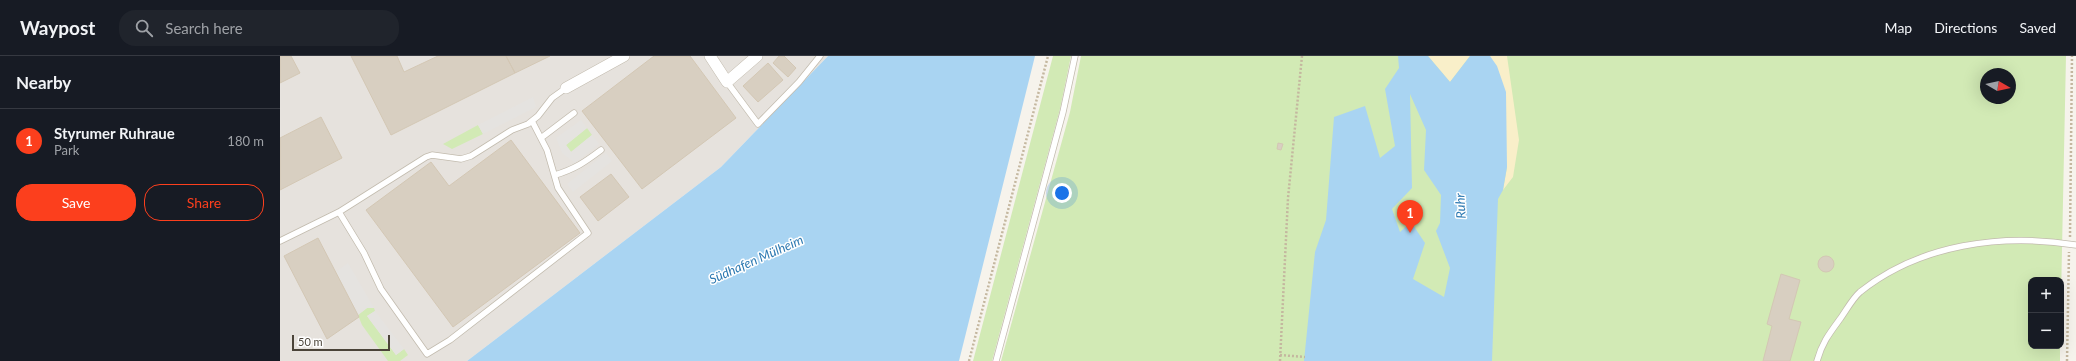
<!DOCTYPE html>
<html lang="en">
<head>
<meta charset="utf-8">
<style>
	body { margin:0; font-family:Lato,sans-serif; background:#20242c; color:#f1f3f6 }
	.controls { position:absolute; right:12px; bottom:12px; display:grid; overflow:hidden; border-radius:8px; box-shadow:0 4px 16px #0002 }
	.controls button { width:36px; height:36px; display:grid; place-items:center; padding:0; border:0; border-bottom:1px solid #363941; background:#171b24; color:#f1f3f6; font:20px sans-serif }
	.compass { position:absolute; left:1700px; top:12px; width:36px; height:36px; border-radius:50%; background:#171b24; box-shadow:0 4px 16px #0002; rotate:99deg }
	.scale { position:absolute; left:12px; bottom:10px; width:98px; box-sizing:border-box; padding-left:4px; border:2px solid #4b4439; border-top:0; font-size:11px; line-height:14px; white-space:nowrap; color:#4b4439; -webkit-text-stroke:3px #fff; paint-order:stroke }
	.you { position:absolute; left:782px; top:137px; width:14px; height:14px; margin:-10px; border:3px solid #fff; border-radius:50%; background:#1a73e8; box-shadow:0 0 0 6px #1a73e833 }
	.badge { display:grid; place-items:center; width:26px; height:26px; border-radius:50%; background:#fc3f1d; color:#fff; font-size:13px; font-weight:700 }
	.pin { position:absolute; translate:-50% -33px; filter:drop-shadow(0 1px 2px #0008) }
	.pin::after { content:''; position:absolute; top:21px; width:14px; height:12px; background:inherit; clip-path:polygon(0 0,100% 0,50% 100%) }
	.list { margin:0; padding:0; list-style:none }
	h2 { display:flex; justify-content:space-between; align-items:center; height:52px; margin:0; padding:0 16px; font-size:17px }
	h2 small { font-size:13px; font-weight:400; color:#9ea1a6 }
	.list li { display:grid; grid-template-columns:26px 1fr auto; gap:12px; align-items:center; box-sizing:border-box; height:64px; padding:0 16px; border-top:1px solid #363941 }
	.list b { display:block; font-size:15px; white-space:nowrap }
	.list p { margin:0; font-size:13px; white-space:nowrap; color:#9ea1a6 }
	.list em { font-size:13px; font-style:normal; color:#9ea1a6 }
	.actions { display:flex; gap:8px; padding:12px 16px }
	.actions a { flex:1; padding:9px 0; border:1px solid #fc3f1d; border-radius:16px; text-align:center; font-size:14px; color:#fc3f1d }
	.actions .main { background:#fc3f1d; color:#fff }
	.icon { flex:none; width:22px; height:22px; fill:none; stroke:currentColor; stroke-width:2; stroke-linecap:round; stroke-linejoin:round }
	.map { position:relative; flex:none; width:1796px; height:305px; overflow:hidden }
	header { display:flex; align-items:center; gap:24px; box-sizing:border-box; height:56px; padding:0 20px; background:#171b24; border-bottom:1px solid #363941 }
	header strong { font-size:19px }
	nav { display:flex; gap:22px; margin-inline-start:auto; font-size:14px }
	.search { width:280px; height:36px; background:#20242c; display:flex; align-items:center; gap:10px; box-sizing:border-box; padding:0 14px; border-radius:16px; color:#9ea1a6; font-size:15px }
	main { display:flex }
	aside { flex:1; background:#171b24 }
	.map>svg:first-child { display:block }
	.industrial { fill:#e6e2dd }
	.green { fill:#d2eab5; fill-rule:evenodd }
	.sand { fill:#f9efc9 }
	.parking { fill:#e5e3e0 }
	.water { fill:#a9d4f2; fill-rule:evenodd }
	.building { fill:#d8cfc1; stroke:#d3c7b4 }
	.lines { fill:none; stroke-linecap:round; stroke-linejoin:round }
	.service-casing { stroke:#c2bbae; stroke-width:7 }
	.minor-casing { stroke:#c2bbae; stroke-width:12 }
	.path { stroke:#c4b79f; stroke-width:2.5; stroke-dasharray:2 2; stroke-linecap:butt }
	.service { stroke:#fff; stroke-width:5.5 }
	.minor { stroke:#fff; stroke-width:11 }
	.labels { text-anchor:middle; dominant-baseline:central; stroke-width:3; stroke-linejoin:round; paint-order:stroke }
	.water-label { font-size:13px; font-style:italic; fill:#2e7ab2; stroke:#fff }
</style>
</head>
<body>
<header>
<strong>Waypost</strong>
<div class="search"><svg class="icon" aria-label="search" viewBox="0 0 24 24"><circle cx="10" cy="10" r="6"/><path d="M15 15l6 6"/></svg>Search here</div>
<nav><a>Map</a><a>Directions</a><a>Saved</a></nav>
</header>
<main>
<aside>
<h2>Nearby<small></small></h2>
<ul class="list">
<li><span class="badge">1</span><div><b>Styrumer Ruhraue</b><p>Park</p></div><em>180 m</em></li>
</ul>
<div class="actions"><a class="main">Save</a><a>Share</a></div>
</aside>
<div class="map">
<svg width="1796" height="305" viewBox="0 0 1796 305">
	<rect width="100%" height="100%" fill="#f6f3ec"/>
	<path class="industrial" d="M0,0H548L441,111L187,305H0Z"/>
	<path class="green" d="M773,0H791L780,53L712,305H693Z
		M801,0H1786L1781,242V224H1751V290H1780V305H721L790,56ZM1706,18H1730V42H1706Z
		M198,69L203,78L172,93L163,88Z
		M307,72L312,79L291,96L286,89Z
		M87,252H94L95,255L87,260L116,299L124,293L128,299L120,305H108L82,269L78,259Z"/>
	<path class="sand" d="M1148,0H1190L1170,26Z
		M1210,0H1227L1239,84L1233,121L1223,134L1227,111Z"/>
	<path class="parking" d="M253,41L256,51L203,78L198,69Z
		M301,64L307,72L286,89L291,96L312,79L319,88L295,107L282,97L276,82Z
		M326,97L332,105L293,136L287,128Z
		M68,207L94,252H87L78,259L56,216Z
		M95,255L124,293L116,299L87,260Z"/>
	<path class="water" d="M548,0H755L679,305H187L441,111Z
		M1118,0H1148L1170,26L1190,0H1210L1217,10L1226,36L1227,111L1223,134L1218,143L1212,305H1024L1035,196L1046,164L1054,61L1085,50L1100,102L1115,90L1105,33L1119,12ZM1130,38L1146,74L1144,114L1161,139L1160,167L1156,175L1170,212L1164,241L1133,223L1145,187L1131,166L1120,176L1112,153L1132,132Z"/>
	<path class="building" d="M0,0H11L20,17L0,27Z
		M71,0H117L124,16L158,0H226L235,17L111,79Z
		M226,0H270L235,17Z
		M374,0H410L456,62L362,133L302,55Z
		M499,0H504L516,12L508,21L493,7Z
		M488,7L503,24L478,46L463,30Z
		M41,61L62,102L0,134V82Z
		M231,84L300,177L173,271L86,154L151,106L169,130Z
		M998,87L1003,88L1001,94L997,93Z
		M331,118L349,141L318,165L300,141Z
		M38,182L79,261L47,283L4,200Z
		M1538 208a8 8 0 1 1 16 0a8 8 0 1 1-16 0Z
		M1501,218L1520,224L1509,263L1521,266L1510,305H1483L1492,270L1487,268Z"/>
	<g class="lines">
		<defs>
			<path id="service" d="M447,26L478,68L519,26L540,0
				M261,82L294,57
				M275,119C295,113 305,106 321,94
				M59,156L84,197L101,233L147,298L170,284L308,177L278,132L267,94L252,65
				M0,185L59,156L146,101L152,99L181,103L191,100L232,74L248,68L258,60L272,42L286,32
				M716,305L783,56L795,0
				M1537,305C1542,287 1549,278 1560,263C1566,255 1572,243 1580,236C1640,188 1722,177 1796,189"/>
			<path id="minor" d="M430,0L447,26L477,0
				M286,32L344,0"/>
		</defs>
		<use href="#service" class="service-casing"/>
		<use href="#minor" class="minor-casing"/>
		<path class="path" d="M1790,181L1792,0
			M1000,299L1025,301
			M689,305L768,0
			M1000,305L1008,142L1022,0
			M1787,305L1789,196"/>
		<use href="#service" class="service"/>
		<use href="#minor" class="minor"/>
	</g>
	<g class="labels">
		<g class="water-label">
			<text transform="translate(1180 150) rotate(-93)">Ruhr</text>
			<text transform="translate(476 203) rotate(-24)">Südhafen Mülheim</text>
		</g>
	</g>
</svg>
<div class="controls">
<button>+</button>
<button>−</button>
</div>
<svg class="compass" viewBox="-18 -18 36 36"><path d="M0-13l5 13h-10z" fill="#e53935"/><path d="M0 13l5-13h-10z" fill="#9ea1a6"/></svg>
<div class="scale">50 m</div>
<div class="you"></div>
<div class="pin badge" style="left:1130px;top:177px">1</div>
</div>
</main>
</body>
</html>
